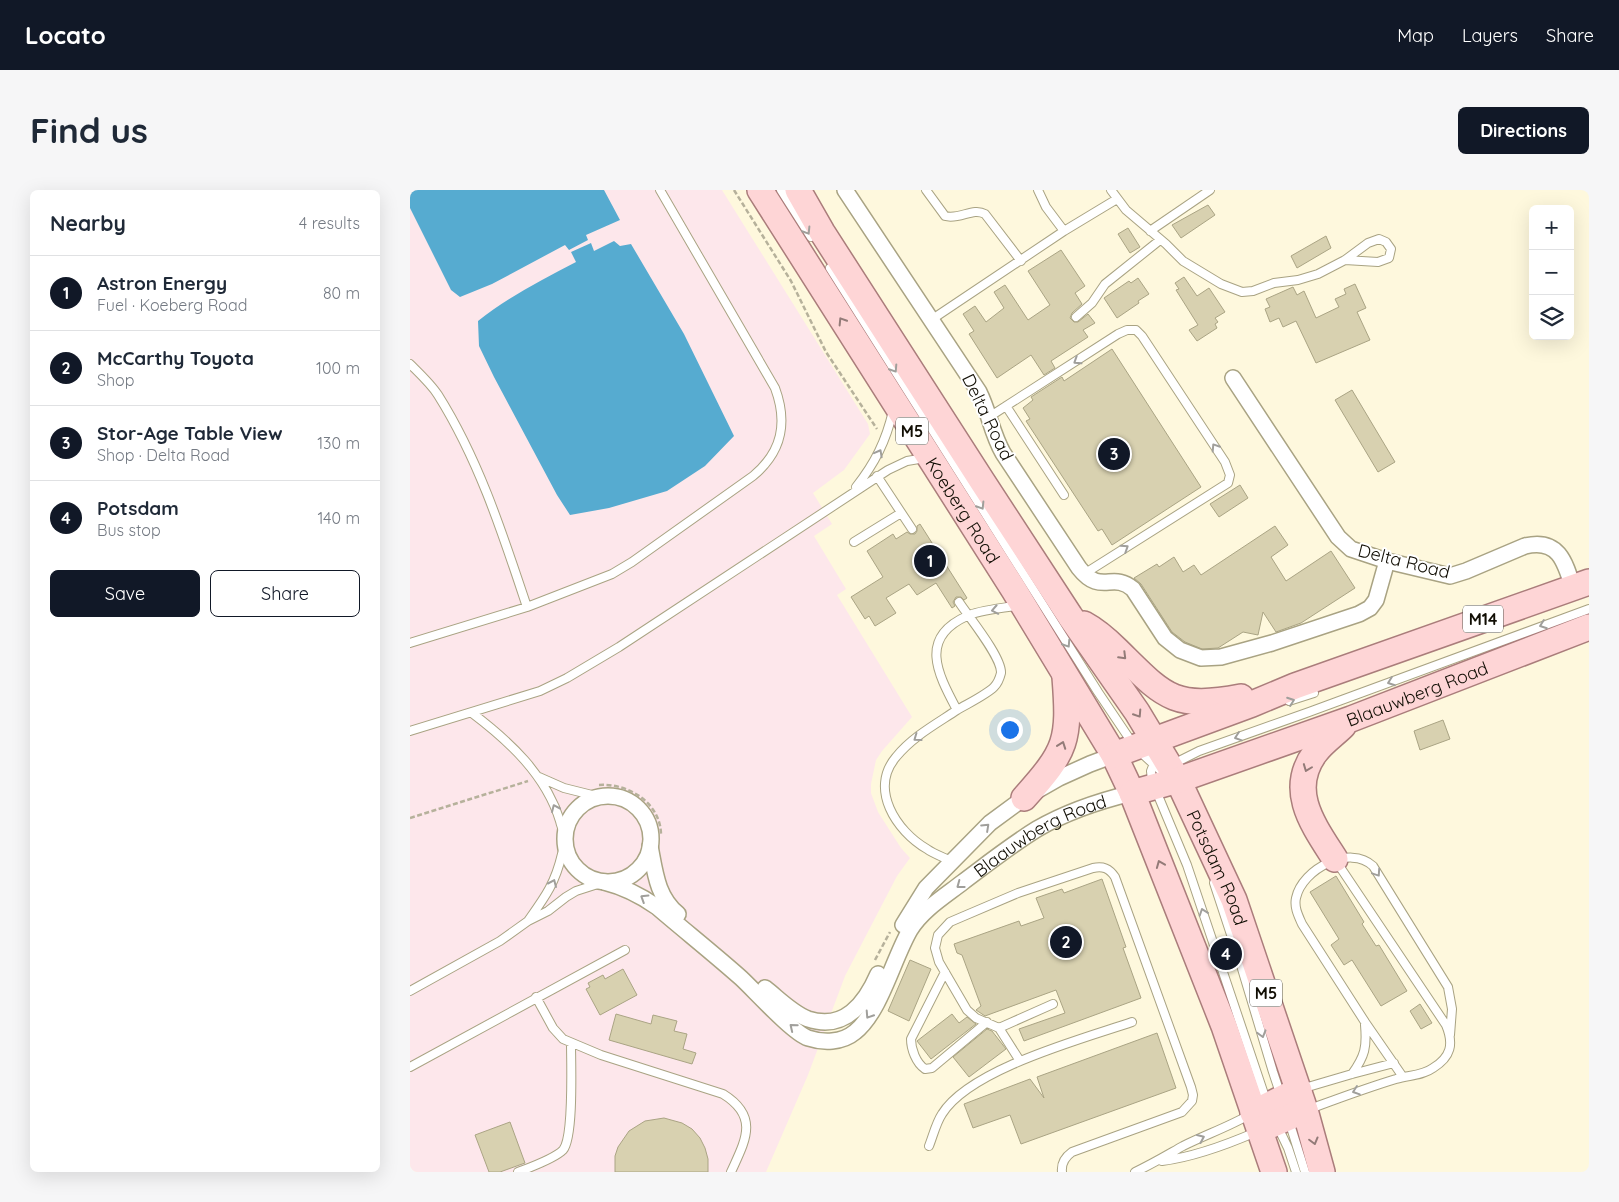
<!DOCTYPE html>
<html lang="en">
<head>
<meta charset="utf-8">
<style>
	body { margin:0; font-family:Quicksand,sans-serif; background:#f6f6f7; color:#1f2937 }
	.controls { position:absolute; right:15px; top:15px; display:grid; overflow:hidden; border-radius:8px; box-shadow:0 5px 20px #0002 }
	.controls button { width:45px; height:45px; display:grid; place-items:center; padding:0; border:0; border-bottom:1px solid #e0e1e3; background:#fff; color:#1f2937; font:25px sans-serif }
	.you { position:absolute; left:599px; top:539px; width:18px; height:18px; margin:-12px; border:4px solid #fff; border-radius:50%; background:#1a73e8; box-shadow:0 0 0 8px #1a73e833 }
	.badge { display:grid; place-items:center; width:32px; height:32px; border-radius:50%; background:#111827; color:#fff; font-size:16px; font-weight:700 }
	.pin { position:absolute; translate:-50% -50%; border:2px solid #fff; box-shadow:0 1px 5px #0006 }
	.list { margin:0; padding:0; list-style:none }
	h2 { display:flex; justify-content:space-between; align-items:center; height:65px; margin:0; padding:0 20px; font-size:21px }
	h2 small { font-size:16px; font-weight:400; color:#747a83 }
	.list li { display:grid; grid-template-columns:32px 1fr auto; gap:15px; align-items:center; box-sizing:border-box; height:75px; padding:0 20px; border-top:1px solid #e0e1e3 }
	.list b { display:block; font-size:19px; white-space:nowrap }
	.list p { margin:0; font-size:16px; white-space:nowrap; color:#747a83 }
	.list em { font-size:16px; font-style:normal; color:#747a83 }
	.actions { display:flex; gap:10px; padding:15px 20px }
	.actions a { flex:1; padding:11px 0; border:1px solid #111827; border-radius:8px; text-align:center; font-size:18px; color:#111827 }
	.actions .main { background:#111827; color:#fff }
	.icon { flex:none; width:28px; height:28px; fill:none; stroke:currentColor; stroke-width:2; stroke-linecap:round; stroke-linejoin:round }
	.map { position:relative; flex:none; width:1179px; height:982px; overflow:hidden; border-radius:8px }
	header { display:flex; align-items:center; gap:30px; box-sizing:border-box; height:70px; padding:0 25px; background:#111827; color:#fff }
	header strong { font-size:24px }
	nav { display:flex; gap:28px; margin-inline-start:auto; font-size:18px }
	.intro { display:flex; align-items:center; justify-content:space-between; box-sizing:border-box; height:120px; padding:0 30px }
	h1 { margin:0; font-size:35px }
	.button { padding:12px 22px; border-radius:8px; background:#111827; color:#fff; font-size:18px; font-weight:700 }
	main { display:flex; gap:30px; padding:0 30px }
	aside { flex:1; background:#fff; border-radius:8px; box-shadow:0 5px 20px #0002 }
	.map>svg:first-child { display:block }
	.industrial { fill:#fde7eb }
	.water { fill:#56abd0 }
	.building { fill:#d8d1b0; stroke:#aaa484 }
	.lines { fill:none; stroke-linecap:round; stroke-linejoin:round }
	.lane-casing { stroke:#a9a383; stroke-width:10 }
	.street-casing { stroke:#a9a383; stroke-width:18 }
	.primary-casing { stroke:#aa7d7b; stroke-width:28 }
	.path { stroke:#b6b19b; stroke-width:2.5; stroke-dasharray:5 2.5; stroke-linecap:butt }
	.lane { stroke:#fff; stroke-width:8 }
	.street { stroke:#fff; stroke-width:15 }
	.primary { stroke:#fed5d6; stroke-width:25 }
	.oneway { stroke:#a09f9b }
	.oneway2 { stroke:#937b78 }
	.labels { text-anchor:middle; dominant-baseline:central; stroke-width:4; stroke-linejoin:round; paint-order:stroke }
	.shield { fill:#fff; stroke:#58564f; stroke-width:1 }
	.shield-label { font-size:16px; font-weight:bold; fill:#110e04 }
	.street-label { font-size:18px; fill:#110e04; stroke:#fff }
</style>
</head>
<body>
<header>
<strong>Locato</strong>
<nav><a>Map</a><a>Layers</a><a>Share</a></nav>
</header>
<div class="intro"><h1>Find us</h1><a class="button">Directions</a></div>
<main>
<aside>
<h2>Nearby<small>4 results</small></h2>
<ul class="list">
<li><span class="badge">1</span><div><b>Astron Energy</b><p>Fuel · Koeberg Road</p></div><em>80 m</em></li>
<li><span class="badge">2</span><div><b>McCarthy Toyota</b><p>Shop</p></div><em>100 m</em></li>
<li><span class="badge">3</span><div><b>Stor-Age Table View</b><p>Shop · Delta Road</p></div><em>130 m</em></li>
<li><span class="badge">4</span><div><b>Potsdam</b><p>Bus stop</p></div><em>140 m</em></li>
</ul>
<div class="actions"><a class="main">Save</a><a>Share</a></div>
</aside>
<div class="map">
<svg width="1179" height="982" viewBox="0 0 1179 982">
	<rect width="100%" height="100%" fill="#fef8dd"/>
	<path class="industrial" d="M0,0H312L458,234L460,244L434,280L403,303L422,334L404,346L436,399L427,405L502,527L472,561L466,570L461,594V603L468,622L491,658L500,668L487,686L435,786L398,885L356,982H0Z"/>
	<path class="water" d="M0,0H194L210,30L176,45L178,50L159,60L155,55L82,94L50,107L41,100L0,18Z
		M204,51L210,56L221,54L274,144L324,246L295,276L257,301L199,318L160,325L147,305L84,187L69,156L68,131C98,107 132,90 166,72L161,62L181,53L184,61Z"/>
	<path class="building" d="M798,15L805,25L771,48L762,35Z
		M718,38L730,57L720,63L708,44Z
		M916,46L921,58L887,78L881,66Z
		M651,60L675,96L665,103L672,114L662,123L660,128L664,132H668L678,124L685,133L673,140L678,147L641,171L645,178L634,185L621,165L587,188L559,144L564,141L553,124L565,116L576,132L594,118L584,102L595,95L618,130L640,115L618,81Z
		M774,87L787,106L799,98L815,122L805,128L808,132L805,134L807,138L787,151L779,140L788,135L766,100L769,99L765,93Z
		M728,88L739,104L728,111L729,113L707,128L694,108L719,91L721,93Z
		M945,94L956,118L947,122L960,150L906,173L886,131L873,137L869,128L860,132L855,119L860,117L856,109L883,97L887,105L894,101L906,128L929,117L925,109L936,104L934,99Z
		M702,159L791,297L702,355L692,339L688,341L616,231L620,229L613,218L623,210L621,207L652,187L654,191Z
		M942,200L985,272L968,282L925,210Z
		M830,295L838,308L809,327L800,314Z
		M510,334L557,408L554,410L551,407H546L543,412L545,416L542,418L526,393L507,405L499,394L476,408L486,423L465,436L459,426L455,429L441,407L473,387L457,361L483,344L486,349L497,342L500,344H505L507,341V336Z
		M865,336L878,355L861,367L876,391L921,361L945,398L891,433L866,442L853,422L848,445L833,442L808,458L792,459L775,452L762,442L731,394L724,388L747,374L749,377L764,367L773,382L784,375L791,385Z
		M1033,530L1040,549L1010,560L1004,541Z
		M926,686L954,732L952,734L966,756L969,755L997,801L971,816L942,770L934,775L921,755L929,749L900,702Z
		M692,689L716,757L713,758L731,808L614,851L609,839L655,823L646,800L575,826L566,820L571,816L552,765L547,763L544,754L609,731L611,736L634,728L626,708L652,699L654,703Z
		M500,770L521,779L499,831L478,821Z
		M213,779L227,805L190,825L176,799L180,797L178,793L193,785L195,789Z
		M1010,814L1022,833L1011,839L1000,821Z
		M206,824L241,834L243,825L267,831L264,841L277,844L273,859L286,863L282,874L199,850Z
		M542,824L549,833L557,827L566,834L521,869L507,851Z
		M577,839L582,841L596,859L559,887L543,867Z
		M747,843L766,898L611,954L600,925L563,938L554,914L620,889L634,908L627,887Z
		M254,928L272,933L282,939L290,948L295,958L298,969V982H205V966L208,957L219,941L235,931Z
		M100,932L115,973L90,982H79L65,945Z"/>
	<g class="lines">
		<defs>
			<path id="lane" d="M371,0L401,47
				M516,0L535,26C550,30 563,17 575,24L611,71
				M628,0L636,17L654,41
				M701,0L716,20L756,54L773,71L811,94L832,102L843,101L864,93L888,90L908,84L935,70L958,53L969,49L976,52L981,59L979,68L968,72L935,70
				M740,41L800,0
				M420,78L688,502L725,557L751,581
				M666,127L682,113L695,94L750,50
				M521,130L654,41L707,9
				M0,174C9,183 21,194 28,205C69,270 93,345 117,417
				M596,216L654,305
				M579,227L708,144L717,140H726L732,146L815,272L820,285L818,293L674,384
				M467,286L502,339
				M446,297C465,273 476,251 483,221
				M444,352L491,323
				M549,412C558,426 592,467 591,483C590,487 587,494 584,497C576,505 557,514 547,520C528,484 508,448 557,426C569,420 595,418 610,415
				M0,453L117,417L202,384L222,372L343,286C372,262 378,233 365,198L250,0
				M879,511L904,503
				M62,523C99,551 136,585 150,631C151,637 155,643 155,649C155,654 153,660 152,664C145,694 135,707 118,731
				M0,541L130,501L157,488L209,457L478,280L497,271L515,268
				M745,571L741,581L742,591L777,675L857,913
				M763,574L789,561L899,522L1179,419
				M129,587L154,598L190,607
				M541,671C533,667 524,664 517,659C486,641 459,599 486,567C502,547 526,534 547,520
				M804,693L830,772L863,882L871,906
				M535,782L501,849C501,859 506,873 515,879L522,878L577,832
				M0,801L90,751L118,731L138,721L156,707L166,701L194,692
				M126,807L143,838L153,849L191,865L313,904C350,927 335,951 321,982
				M589,838L643,814
				M610,871L589,838L566,828L557,820L529,772L525,758L528,745L540,732L554,726L608,703L683,678C693,676 699,678 705,687L781,897L783,905L782,911L772,922L662,962C655,967 651,973 652,982
				M0,877L215,760
				M942,884C955,866 957,857 955,835
				M993,887L955,832L892,734C888,725 884,717 886,708C892,679 940,654 963,676L1038,797L1042,819L1040,845
				M891,899L942,884L984,873
				M897,920C927,909 956,898 986,889C998,885 1012,886 1023,878C1041,867 1044,854 1036,835L926,671
				M879,931L895,982
				M867,935L878,958L886,982
				M519,956C523,946 526,933 532,924C560,879 672,849 722,832
				M752,971C784,967 816,955 846,942
				M108,982C121,977 144,969 153,960C164,947 161,873 161,853
				M725,982C742,974 757,965 773,956C795,945 818,937 839,925"/>
			<g id="street">
				<path d="M435,0L569,202C579,222 582,244 593,263L669,378C691,406 702,381 723,399L755,448L770,460L791,468L811,467L862,453L949,424L960,418L966,410L977,371"/>
				<path d="M823,188L928,347L941,359L977,371L1040,386L1056,381L1115,356C1148,348 1155,371 1163,398"/>
				<circle cx="198" cy="649" r="43"/>
				<path d="M240,656C245,682 247,707 268,724"/>
				<path id="s1" d="M194,692C214,697 230,705 247,717C275,741 304,764 331,788C345,801 383,843 398,848C413,853 432,853 445,842C471,821 483,769 500,740C512,720 535,706 553,692C577,674 601,655 627,639C656,622 689,611 722,603"/>
				<path d="M493,735L516,698L580,633L614,608L649,588L680,574L704,565"/>
				<path d="M355,798C368,808 382,823 398,829C434,841 455,814 468,784"/>
			</g>
			<g id="primary">
				<path id="s2" d="M350,0L604,400L704,565L722,603L814,836L864,982"/>
				<path id="s3" d="M388,0L412,42L572,291L660,426L727,522L768,590L824,710L895,920L912,982"/>
				<path d="M674,434C687,441 697,450 707,460C754,506 762,520 831,507"/>
				<path d="M704,565L842,514L885,496L1179,392"/>
				<path id="s4" d="M722,603L768,590L941,529L1179,437"/>
				<path d="M614,608C657,560 660,551 655,487"/>
				<path d="M925,669C904,636 877,601 905,563C913,552 924,545 933,536"/>
				<path d="M843,923L889,900"/>
				<path d="M850,940L895,920"/>
			</g>
		</defs>
		<use href="#lane" class="lane-casing"/>
		<use href="#street" class="street-casing"/>
		<use href="#primary" class="primary-casing"/>
		<path class="path" d="M324,0L381,91L416,162L467,239
			M189,595C218,593 251,613 251,645
			M0,628L118,591
			M465,770L480,742"/>
		<use href="#lane" class="lane"/>
		<use href="#street" class="street"/>
		<use href="#primary" class="primary"/>
	</g>
	<defs><path id="oneway-chevron" d="M-2-3.5L2.5 0L-2 3.5" fill="none" stroke-width="1.6" stroke-linecap="round" stroke-linejoin="round" transform="scale(1.25)"/></defs>
	<g class="oneway">
		<use href="#oneway-chevron" transform="translate(397 41) rotate(58)"/>
		<use href="#oneway-chevron" transform="translate(667 171) rotate(147)"/>
		<use href="#oneway-chevron" transform="translate(484 179) rotate(57)"/>
		<use href="#oneway-chevron" transform="translate(805 257) rotate(-123)"/>
		<use href="#oneway-chevron" transform="translate(469 263) rotate(-62)"/>
		<use href="#oneway-chevron" transform="translate(571 316) rotate(58)"/>
		<use href="#oneway-chevron" transform="translate(715 358) rotate(-33)"/>
		<use href="#oneway-chevron" transform="translate(585 420) rotate(169)"/>
		<use href="#oneway-chevron" transform="translate(1133 435) rotate(160)"/>
		<use href="#oneway-chevron" transform="translate(657 454) rotate(57)"/>
		<use href="#oneway-chevron" transform="translate(981 492) rotate(160)"/>
		<use href="#oneway-chevron" transform="translate(881 511) rotate(-20)"/>
		<use href="#oneway-chevron" transform="translate(828 547) rotate(161)"/>
		<use href="#oneway-chevron" transform="translate(507 548) rotate(144)"/>
		<use href="#oneway-chevron" transform="translate(145 618) rotate(-114)"/>
		<use href="#oneway-chevron" transform="translate(576 637) rotate(-43)"/>
		<use href="#oneway-chevron" transform="translate(967 683) rotate(56)"/>
		<use href="#oneway-chevron" transform="translate(143 693) rotate(-66)"/>
		<use href="#oneway-chevron" transform="translate(550 695) rotate(143)"/>
		<use href="#oneway-chevron" transform="translate(234 708) rotate(-148)"/>
		<use href="#oneway-chevron" transform="translate(793 722) rotate(-109)"/>
		<use href="#oneway-chevron" transform="translate(459 825) rotate(123)"/>
		<use href="#oneway-chevron" transform="translate(383 837) rotate(-141)"/>
		<use href="#oneway-chevron" transform="translate(852 844) rotate(74)"/>
		<use href="#oneway-chevron" transform="translate(946 901) rotate(161)"/>
		<use href="#oneway-chevron" transform="translate(791 948) rotate(-24)"/>
	</g>
	<g class="oneway2">
		<use href="#oneway-chevron" transform="translate(432 131) rotate(-122)"/>
		<use href="#oneway-chevron" transform="translate(713 466) rotate(45)"/>
		<use href="#oneway-chevron" transform="translate(728 524) rotate(57)"/>
		<use href="#oneway-chevron" transform="translate(652 555) rotate(-70)"/>
		<use href="#oneway-chevron" transform="translate(897 578) rotate(111)"/>
		<use href="#oneway-chevron" transform="translate(750 674) rotate(-112)"/>
		<use href="#oneway-chevron" transform="translate(904 951) rotate(75)"/>
	</g>
	<g class="labels">
		<g class="shield">
			<rect x="486" y="227.5" width="32" height="27" rx="4"/>
			<rect x="1053" y="415.5" width="40" height="27" rx="4"/>
			<rect x="840" y="789.5" width="32" height="27" rx="4"/>
		</g>
		<g class="shield-label">
			<text x="502" y="241">M5</text>
			<text x="1073" y="429">M14</text>
			<text x="856" y="803">M5</text>
		</g>
		<g class="street-label">
			<text transform="translate(578 227) rotate(64)">Delta Road</text>
			<text stroke="none"><textPath href="#s2" startOffset="379">Koeberg Road</textPath></text>
			<text transform="translate(994 371) rotate(14)">Delta Road</text>
			<text stroke="none"><textPath href="#s4" startOffset="302">Blaauwberg Road</textPath></text>
			<text stroke="none"><textPath href="#s1" startOffset="588">Blaauwberg Road</textPath></text>
			<text stroke="none"><textPath href="#s3" startOffset="798">Potsdam Road</textPath></text>
		</g>
	</g>
</svg>
<div class="controls">
<button>+</button>
<button>−</button>
<button><svg class="icon" aria-label="layers" viewBox="0 0 24 24"><path d="M12 4l9 5-9 5-9-5zM3 14l9 5 9-5"/></svg></button>
</div>
<div class="you"></div>
<div class="pin badge" style="left:520px;top:371px">1</div>
<div class="pin badge" style="left:656px;top:752px">2</div>
<div class="pin badge" style="left:704px;top:264px">3</div>
<div class="pin badge" style="left:816px;top:764px">4</div>
</div>
</main>
</body>
</html>
